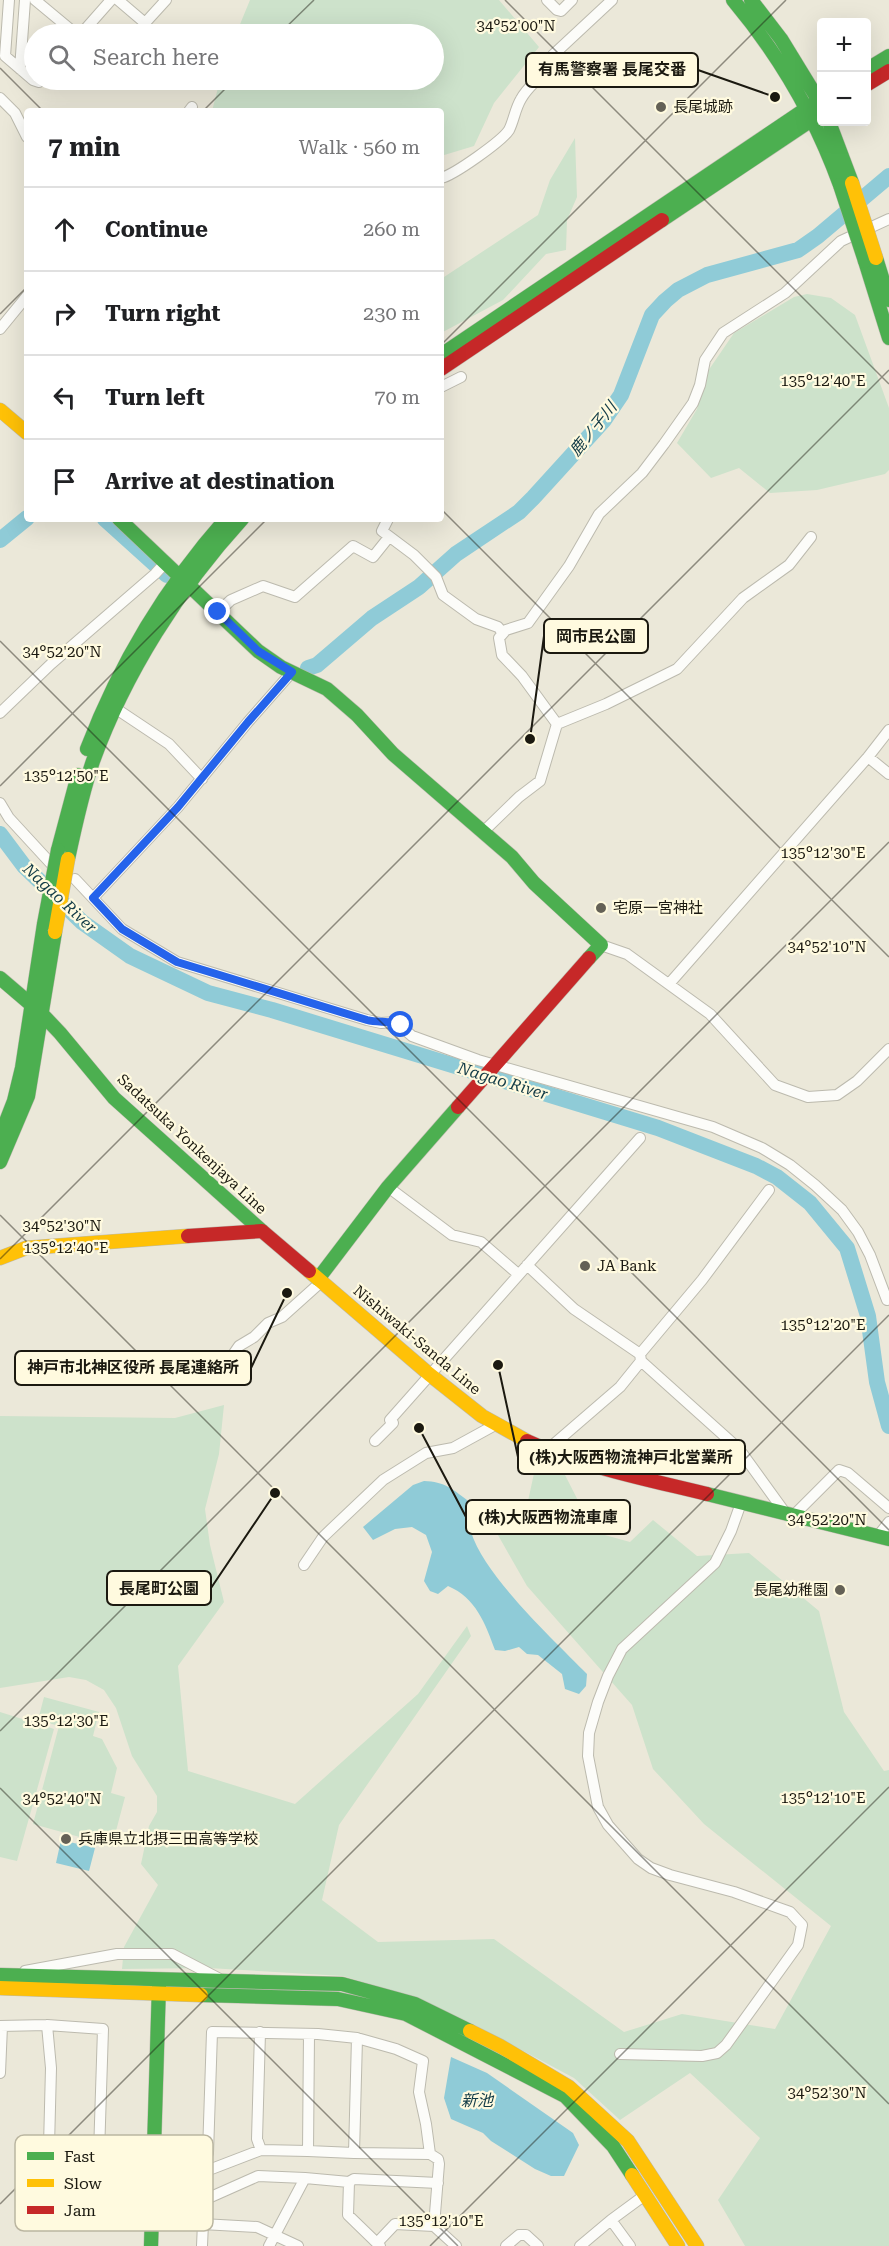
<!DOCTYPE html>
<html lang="en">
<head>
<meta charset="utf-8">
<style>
	body { margin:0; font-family:"Roboto Serif","Noto Sans JP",serif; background:#f2f2f2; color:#202124 }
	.controls { position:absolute; right:18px; top:18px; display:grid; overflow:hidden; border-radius:6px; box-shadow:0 6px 24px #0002 }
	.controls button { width:54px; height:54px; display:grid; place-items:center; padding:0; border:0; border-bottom:2px solid #e0e0e0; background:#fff; color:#202124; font:30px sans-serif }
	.stop { position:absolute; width:18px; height:18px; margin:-14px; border:4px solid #2563eb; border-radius:50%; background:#fff }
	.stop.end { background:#2563eb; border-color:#fff; box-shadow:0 2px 6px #0008 }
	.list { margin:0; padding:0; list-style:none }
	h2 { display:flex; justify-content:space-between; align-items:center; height:78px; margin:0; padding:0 24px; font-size:26px }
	h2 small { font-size:20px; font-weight:400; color:#757577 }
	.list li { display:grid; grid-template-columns:39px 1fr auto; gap:18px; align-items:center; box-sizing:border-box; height:84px; padding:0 24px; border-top:2px solid #e0e0e0 }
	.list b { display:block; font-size:22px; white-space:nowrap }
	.list em { font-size:20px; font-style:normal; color:#757577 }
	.icon { flex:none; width:33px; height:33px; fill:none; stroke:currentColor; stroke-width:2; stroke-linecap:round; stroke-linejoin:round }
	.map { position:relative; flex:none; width:889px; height:2246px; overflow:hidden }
	.search { position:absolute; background:#fff; box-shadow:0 6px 24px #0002; left:24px; top:24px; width:420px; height:66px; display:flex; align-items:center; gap:15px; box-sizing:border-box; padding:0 21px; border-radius:33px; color:#757577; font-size:22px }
	.panel { position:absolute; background:#fff; box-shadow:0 6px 24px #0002; left:24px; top:108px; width:420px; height:414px; border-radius:6px }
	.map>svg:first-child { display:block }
	.green { fill:#cde2cb }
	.water { fill:#8fcbd7 }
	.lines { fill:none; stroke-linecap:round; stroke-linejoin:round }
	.river { stroke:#8fcbd7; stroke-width:16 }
	.street-casing { stroke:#bcbaae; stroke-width:12 }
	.fast-casing { stroke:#bcbaae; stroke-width:15 }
	.slow-casing { stroke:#bcbaae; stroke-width:15 }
	.jam-casing { stroke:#bcbaae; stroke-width:15 }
	.street { stroke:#fcfcf9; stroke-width:10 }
	.fast { stroke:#4caf50; stroke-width:14 }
	.slow { stroke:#ffc107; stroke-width:14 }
	.jam { stroke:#c62828; stroke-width:14 }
	.fast-bridge-casing { stroke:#bcbaae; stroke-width:15; stroke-linecap:butt }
	.slow-bridge-casing { stroke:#bcbaae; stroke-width:15; stroke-linecap:butt }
	.fast-bridge { stroke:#4caf50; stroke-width:14 }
	.slow-bridge { stroke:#ffc107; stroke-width:14 }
	.route { stroke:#2563eb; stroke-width:8 }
	.ticks { fill:none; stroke:#1b1910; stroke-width:1.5; stroke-opacity:0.45 }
	.poi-dot { fill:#646156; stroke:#fffadf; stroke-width:2 }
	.labels { text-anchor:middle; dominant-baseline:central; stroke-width:4.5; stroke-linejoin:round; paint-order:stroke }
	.poi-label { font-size:15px; fill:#1b1910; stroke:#fffadf; text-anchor:start }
	.street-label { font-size:15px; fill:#1b1910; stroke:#fffadf }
	.water-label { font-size:16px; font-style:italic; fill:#123b46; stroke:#fffadf }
	.key { fill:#fffadf; stroke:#bbb6a1; stroke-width:1.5 }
	.key-label { font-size:16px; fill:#1b1910 }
	.ticks-label { font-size:15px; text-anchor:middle; fill:#1b1910; stroke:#fffadf; stroke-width:4.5; stroke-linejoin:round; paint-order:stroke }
	.leader { fill:none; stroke:#1b1910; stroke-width:2 }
	.callout-dot { fill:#1b1910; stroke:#fffadf; stroke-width:2 }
	.callout { fill:#fffadf; stroke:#1b1910; stroke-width:2 }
	.callout-label { font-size:16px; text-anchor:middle; font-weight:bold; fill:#1b1910 }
</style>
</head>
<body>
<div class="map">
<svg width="889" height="2246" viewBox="0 0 889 2246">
	<rect width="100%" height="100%" fill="#ebe8d9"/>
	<path class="green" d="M250,0H499L539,47L494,103L474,146L441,156V111H212L220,80H434V34H236Z
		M575,138L577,197L567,220L566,250L546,254L503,300L441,333V279L538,215L550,180Z
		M807,294L831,298L855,315L889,408V470L885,474L817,490L770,493L739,468L711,478L677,443L697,409L708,371L734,333L794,297Z
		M224,1405L219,1454L205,1509L210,1545L224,1602L178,1666L188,1771L295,1804L418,1694L467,1626L471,1636L339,1825L322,1900L378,1942L494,1939L624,2032L682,2014L775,2029L831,1926L704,1824L653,1769L632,1705L527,1586L486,1514L528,1501L538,1455L564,1473L594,1532L630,1542L653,1520L697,1556L749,1553L819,1611L844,1712L884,1771L889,1770V2246H745L718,2200L760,2138L690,2073L620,2120L574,2078L475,2025L419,1999L343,1976L208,1968L122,1969L124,1947L158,1885L141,1864L149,1826L157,1812V1796L132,1756L116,1708L104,1690L86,1680L69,1677L0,1688V1416L175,1418Z
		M44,1697L99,1712L93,1736L102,1739L117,1768L111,1793L125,1797L112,1846L33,1824L59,1726L38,1720Z
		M0,1712L54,1729L17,1861L0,1857Z"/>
	<path class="water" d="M424,1481C445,1482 451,1488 467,1500C469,1510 468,1522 471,1532C485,1577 554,1640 587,1674L586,1686L579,1694L565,1689L562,1674L538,1655L527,1654L519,1647L505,1651L495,1650C485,1623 476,1598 448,1586L438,1594L430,1591L424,1581L432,1552L426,1535L412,1527L395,1529L373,1540L363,1527L413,1485Z
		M61,1840L95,1848L89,1871L56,1863Z
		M451,2057L487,2073L573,2133L579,2145L564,2176H551L535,2169L491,2141L483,2133L451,2119L444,2098Z"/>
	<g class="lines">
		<path class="river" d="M105,519L167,575
			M0,540L27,518
			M308,668L317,665L372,618L419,587L456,554L519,512L533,498L604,420L621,395L652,315L665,301L678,290L707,275L798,250L818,236L889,176
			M0,834L24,866L82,922L130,956L208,993L272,1010L658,1128L756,1166L777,1177L810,1203L847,1248L868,1316L877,1382L889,1426"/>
		<defs>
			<path id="street" d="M9,0L5,56L33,80L39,82L41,80
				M35,0L76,34
				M118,0L145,23L166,0
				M547,0L557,10L561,11L572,0
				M81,34L111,0
				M20,69L25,0
				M0,98L15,113L27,137
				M189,111L192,107
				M441,178C454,175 502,141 509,130C514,120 515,109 521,99C530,82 546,77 553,55L612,0
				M0,329L27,296
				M441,387L461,377
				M388,519L382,531L414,555L436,577L443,595L476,619L498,627L502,632
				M218,612L231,600L263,586L295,597L353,546L373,557L389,537
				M115,708L169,744L202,779
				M0,713L51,664L155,574L166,562
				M557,724L522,676L502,655L499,638L506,630L528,623L569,566L599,514L642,473L664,444L693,403L700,385L705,360L723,333L785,293L841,241L889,219
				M868,757L889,774
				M0,803L9,818L55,868
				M484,831L519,797L540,781L557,724L606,704L677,669L743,598L789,565L811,537
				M75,879L122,929L177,962L367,1020L381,1023L396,1022L412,1036L478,1060L713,1127L762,1148L790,1165L815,1185L842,1210L858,1232L870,1255L887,1300
				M93,898L178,807L248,722L292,672
				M601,945L627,954L710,1014L775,1085L808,1097L837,1095L857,1081L889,1049
				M669,984L868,757L889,730
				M388,1187L452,1235L481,1242L518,1274
				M527,1265L574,1309L640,1354
				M641,1361L739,1449L786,1514
				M228,1362L239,1346L254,1337L268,1323L282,1317L321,1282
				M375,1441L393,1423L390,1420L640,1138
				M547,1450L620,1387L641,1361L640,1354L702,1280L769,1190
				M793,1516L839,1470L848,1473L889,1508
				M878,1536L889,1522
				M304,1565L323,1537L383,1480L426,1453L453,1448L495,1425
				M25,1971L117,1954H172L218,1978
				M47,2025L51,2068L48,2185H169L201,2173L208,2153L212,2032L318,2034L357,2038
				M0,2026L47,2025L103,2029L98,2185
				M260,2032L257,2139L261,2150L308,2151L309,2034
				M357,2038L396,2049L423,2061L419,2092L426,2124L430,2154L354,2153Z
				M620,2054L702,2056L717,2053L726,2045L798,1945L802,1925L790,1912L734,1892L670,1875L651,1868L638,1859L608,1825L598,1807L588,1756L589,1733L598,1702L608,1676L622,1649L715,1563L731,1531L741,1503
				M0,2073L2,2026
				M308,2151L354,2153
				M430,2154L438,2159L439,2164L434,2226
				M201,2173L261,2150
				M194,2176L204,2200L202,2246
				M349,2182L354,2179L438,2183
				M204,2200L258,2176L305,2178
				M202,2224L257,2227L298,2246
				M377,2243L395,2224L434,2226L456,2246
				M269,2246L305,2178L349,2182L348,2215L380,2246
				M506,2246L519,2235H526L538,2246
				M580,2246L611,2220
				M630,2246L611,2220L645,2195"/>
			<path id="fast" d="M733,0C780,56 815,116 840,185
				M751,0L781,39L822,106
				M866,70L889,56
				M829,122L852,183
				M662,220L822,113
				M876,258L889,300
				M865,261L889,338
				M441,355L822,98
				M119,519L258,651L281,667L327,689L357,715L393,754L512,857L534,883L601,945L589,958
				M87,749C120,663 165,588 226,519
				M58,850L78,775
				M68,859C75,826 82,793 93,761C125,673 179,588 242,519
				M0,978L41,1013L60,1033L114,1098L262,1231
				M0,1137L14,1101L22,1068L44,924
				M0,1162L28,1096L55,932
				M318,1279L388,1187L458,1107
				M707,1494L889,1539
				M0,1975L342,1984L415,2004L470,2031
				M201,1995L338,1999L406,2014L565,2096L613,2146L632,2175
				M151,2246L159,1985"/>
			<path id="slow" d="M0,410L27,433
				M0,1258L26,1248L188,1236
				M309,1271L429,1374L482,1416L527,1441
				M0,1988L201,1995
				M470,2031L500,2046L569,2087L628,2141L697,2246
				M632,2175L678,2246"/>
			<path id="jam" d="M866,85L889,71
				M441,369L662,220
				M458,1107L589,958
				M188,1236L262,1231L309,1271
				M527,1441C584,1467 646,1479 707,1494"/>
		</defs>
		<use href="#street" class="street-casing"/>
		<use href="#fast" class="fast-casing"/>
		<use href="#slow" class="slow-casing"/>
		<use href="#jam" class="jam-casing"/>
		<use href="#street" class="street"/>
		<use href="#fast" class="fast"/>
		<use href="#slow" class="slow"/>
		<use href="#jam" class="jam"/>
		<defs>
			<path id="fast-bridge" d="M840,185L865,261
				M44,924L58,850"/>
			<path id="slow-bridge" d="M852,183L876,258
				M55,932L68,859"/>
		</defs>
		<use href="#fast-bridge" class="fast-bridge-casing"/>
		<use href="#slow-bridge" class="slow-bridge-casing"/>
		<use href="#fast-bridge" class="fast-bridge"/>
		<use href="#slow-bridge" class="slow-bridge"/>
	</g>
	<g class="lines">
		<path class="route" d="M218,612L258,651L292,672L248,722L178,807L93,898L122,929L177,962L367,1020C378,1023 391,1020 401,1025"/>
	</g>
	<path class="ticks" d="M505,0L889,384M279,34L314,0M0,68L43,111M203,111L234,80M0,314L27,287M441,345L786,0M441,509L889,957M0,641L889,1530M0,786L267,519M0,1215L889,2104M0,1259L889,370M0,1731L889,842M0,1788L458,2246M0,2204L889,1315M430,2246L889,1787"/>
	<g class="poi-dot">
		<circle cx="661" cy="107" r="6"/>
		<circle cx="601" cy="908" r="6"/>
		<circle cx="585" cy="1266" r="6"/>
		<circle cx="840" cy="1590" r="6"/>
		<circle cx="66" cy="1839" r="6"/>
	</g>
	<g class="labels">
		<g class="poi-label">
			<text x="673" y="107">長尾城跡</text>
			<text x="613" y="908">宅原一宮神社</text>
			<text x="597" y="1266">JA Bank</text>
			<text x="828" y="1590" text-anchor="end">長尾幼稚園</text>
			<text x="78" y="1839">兵庫県立北摂三田高等学校</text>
		</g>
		<g class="street-label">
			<text transform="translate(192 1144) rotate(43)">Sadatsuka Yonkenjaya Line</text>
			<text transform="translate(417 1340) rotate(40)">Nishiwaki-Sanda Line</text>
		</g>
		<g class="water-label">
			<text transform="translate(593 429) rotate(-51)">鹿ノ子川</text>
			<text transform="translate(60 898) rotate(43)">Nagao River</text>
			<text transform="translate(503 1081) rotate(17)">Nagao River</text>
			<text x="477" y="2100">新池</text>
		</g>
	</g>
	<rect x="15" y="2135" width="198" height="96" rx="9" class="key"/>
	<rect x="27" y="2152" width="27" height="8" fill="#4caf50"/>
	<rect x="27" y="2179" width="27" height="8" fill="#ffc107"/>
	<rect x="27" y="2206" width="27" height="8" fill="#c62828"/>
	<g class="key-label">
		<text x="64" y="2162">Fast</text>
		<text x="64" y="2189">Slow</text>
		<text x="64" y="2216">Jam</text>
	</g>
	<g class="ticks-label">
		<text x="516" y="31">34°52'00"N</text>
		<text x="823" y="386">135°12'40"E</text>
		<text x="62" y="657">34°52'20"N</text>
		<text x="66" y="781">135°12'50"E</text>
		<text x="823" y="858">135°12'30"E</text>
		<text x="827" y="952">34°52'10"N</text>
		<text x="62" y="1231">34°52'30"N</text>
		<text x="66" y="1253">135°12'40"E</text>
		<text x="823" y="1330">135°12'20"E</text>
		<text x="827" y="1525">34°52'20"N</text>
		<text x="66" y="1726">135°12'30"E</text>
		<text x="823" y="1803">135°12'10"E</text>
		<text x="62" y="1804">34°52'40"N</text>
		<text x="827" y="2098">34°52'30"N</text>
		<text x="441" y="2226">135°12'10"E</text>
	</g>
	<path class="leader" d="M775 97L698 70M530 739L544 636M287 1293L251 1368M498 1365L518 1457M419 1428L466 1517M275 1493L211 1588"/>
	<g class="callout-dot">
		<circle cx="775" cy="97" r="6"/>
		<circle cx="530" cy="739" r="6"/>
		<circle cx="287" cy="1293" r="6"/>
		<circle cx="498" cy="1365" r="6"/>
		<circle cx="419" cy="1428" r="6"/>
		<circle cx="275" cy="1493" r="6"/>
	</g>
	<g class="callout">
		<rect x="526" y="53" width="172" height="34" rx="6"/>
		<rect x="544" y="619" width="104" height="34" rx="6"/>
		<rect x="15" y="1351" width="236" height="34" rx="6"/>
		<rect x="518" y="1440" width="227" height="34" rx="6"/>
		<rect x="466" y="1500" width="164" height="34" rx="6"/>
		<rect x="107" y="1571" width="104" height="34" rx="6"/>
	</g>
	<g class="callout-label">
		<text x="612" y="75">有馬警察署 長尾交番</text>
		<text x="596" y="642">岡市民公園</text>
		<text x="133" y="1373">神戸市北神区役所 長尾連絡所</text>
		<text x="631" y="1463">(株)大阪西物流神戸北営業所</text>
		<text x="548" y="1523">(株)大阪西物流車庫</text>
		<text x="159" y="1594">長尾町公園</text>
	</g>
</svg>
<div class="controls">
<button>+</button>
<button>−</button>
</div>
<div class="stop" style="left:401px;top:1025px"></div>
<div class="stop end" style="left:218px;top:612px"></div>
<div class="search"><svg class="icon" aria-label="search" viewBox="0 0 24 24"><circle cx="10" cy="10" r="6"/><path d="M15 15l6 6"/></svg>Search here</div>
<section class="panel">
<h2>7 min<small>Walk · 560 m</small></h2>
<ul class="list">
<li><svg class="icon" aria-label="ahead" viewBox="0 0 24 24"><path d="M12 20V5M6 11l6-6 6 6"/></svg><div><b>Continue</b></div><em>260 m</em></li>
<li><svg class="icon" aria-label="right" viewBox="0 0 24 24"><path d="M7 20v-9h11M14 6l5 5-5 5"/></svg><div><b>Turn right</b></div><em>230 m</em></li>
<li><svg class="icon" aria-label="left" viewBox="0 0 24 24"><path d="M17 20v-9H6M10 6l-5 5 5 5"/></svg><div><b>Turn left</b></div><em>70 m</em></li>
<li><svg class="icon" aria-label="arrive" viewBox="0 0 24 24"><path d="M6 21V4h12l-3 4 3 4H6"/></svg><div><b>Arrive at destination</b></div></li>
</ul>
</section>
</div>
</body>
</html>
